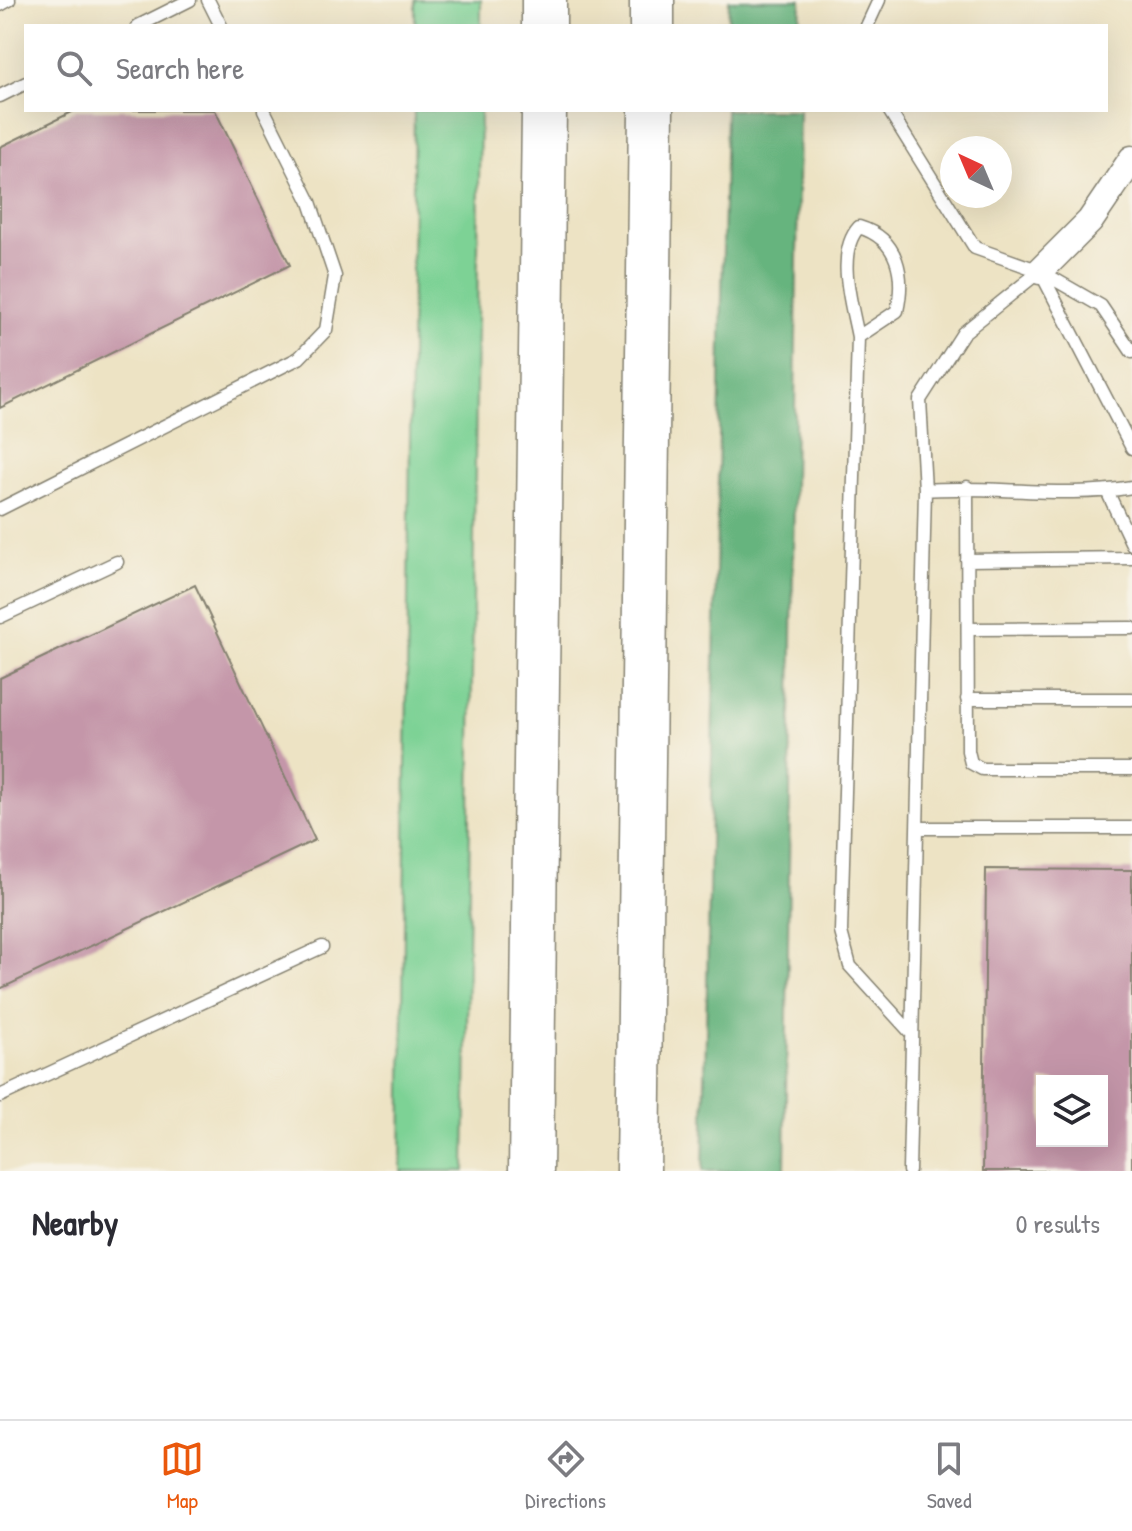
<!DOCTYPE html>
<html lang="en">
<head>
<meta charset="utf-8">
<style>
	body { margin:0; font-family:"Patrick Hand",sans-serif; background:#f2f2f3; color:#2b2b33 }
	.controls { position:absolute; right:24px; bottom:24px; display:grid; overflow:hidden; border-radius:0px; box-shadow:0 8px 32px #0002 }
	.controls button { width:72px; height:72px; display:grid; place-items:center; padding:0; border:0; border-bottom:2px solid #e1e1e2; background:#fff; color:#2b2b33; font:40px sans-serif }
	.compass { position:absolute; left:940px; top:136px; width:72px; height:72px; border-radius:50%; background:#fff; box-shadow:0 8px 32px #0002; rotate:316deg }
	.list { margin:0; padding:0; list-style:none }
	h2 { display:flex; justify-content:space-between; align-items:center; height:104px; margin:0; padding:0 32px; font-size:34px }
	h2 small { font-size:26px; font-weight:400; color:#7c7c81 }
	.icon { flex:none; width:44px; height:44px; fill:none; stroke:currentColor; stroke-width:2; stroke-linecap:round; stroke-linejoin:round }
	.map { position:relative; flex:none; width:1132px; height:1171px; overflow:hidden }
	.search { position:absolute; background:#fff; box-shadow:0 8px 32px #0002; left:24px; right:24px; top:24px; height:88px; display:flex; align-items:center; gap:20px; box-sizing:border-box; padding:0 28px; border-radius:0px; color:#7c7c81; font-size:30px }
	.sheet { height:248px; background:#fff }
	nav { display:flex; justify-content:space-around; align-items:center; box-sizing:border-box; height:112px; border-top:2px solid #e1e1e2; background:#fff; font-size:22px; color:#7c7c81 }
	nav a { display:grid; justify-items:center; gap:4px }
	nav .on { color:#ea580c }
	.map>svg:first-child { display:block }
	.green { fill:#7dd295; stroke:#4c7758; stroke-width:2 }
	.forest { fill:#66b47e; stroke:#41684d; stroke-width:2 }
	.building { fill:#c496a9; fill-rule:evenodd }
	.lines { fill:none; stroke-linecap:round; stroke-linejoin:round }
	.service-casing { stroke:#848070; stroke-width:15 }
	.minor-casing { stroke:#848070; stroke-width:29 }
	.motorway-casing { stroke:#848070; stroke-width:47 }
	.service { stroke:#fff; stroke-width:12 }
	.minor { stroke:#fff; stroke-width:26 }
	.motorway { stroke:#fff; stroke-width:44 }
</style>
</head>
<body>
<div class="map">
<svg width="1132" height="1171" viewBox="0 0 1132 1171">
	<rect width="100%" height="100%" fill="#f7f3e8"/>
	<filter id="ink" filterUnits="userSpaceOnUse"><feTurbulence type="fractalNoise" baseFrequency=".0125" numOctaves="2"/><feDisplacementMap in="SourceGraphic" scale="16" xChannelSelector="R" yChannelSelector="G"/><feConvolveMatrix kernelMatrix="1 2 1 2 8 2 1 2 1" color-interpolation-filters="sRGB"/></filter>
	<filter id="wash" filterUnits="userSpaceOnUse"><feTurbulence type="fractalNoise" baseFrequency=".006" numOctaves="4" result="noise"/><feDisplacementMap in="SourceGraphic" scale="32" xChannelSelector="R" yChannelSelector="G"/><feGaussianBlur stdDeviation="1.8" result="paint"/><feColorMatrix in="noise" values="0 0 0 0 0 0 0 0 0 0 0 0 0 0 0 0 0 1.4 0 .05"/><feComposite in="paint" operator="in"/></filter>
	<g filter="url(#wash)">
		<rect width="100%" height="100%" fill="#ede3c4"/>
		<path class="green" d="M415,0H481V26H415Z
			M414,110H480L465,1171H401Z"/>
		<path class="forest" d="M729,0H801L800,26H728Z
			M726,110H799L785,1171H703Z"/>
		<g id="blocks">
			<path class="building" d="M76,110H215L290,265L0,408V147Z
				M195,585L315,840L0,989V678Z
				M986,869L1132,870V1171H983ZM1042,1081H1102V1141H1042Z"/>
		</g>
	</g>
	<g filter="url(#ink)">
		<use href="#blocks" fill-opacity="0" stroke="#848070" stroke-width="2"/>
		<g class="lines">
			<defs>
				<path id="service" d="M208,0L221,26
					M0,5L9,0
					M138,26L190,0
					M867,26L879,0
					M0,96L26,83
					M889,110L975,248L1040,271L1101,306L1132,352
					M1040,271L1132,448
					M858,337L897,311C905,275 899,239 859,227C835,253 852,305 858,337L841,932L850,966L912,1034
					M967,487L968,751L971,763L982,769H1132
					M925,490C993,485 1065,499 1132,487
					M1107,491L1132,544
					M0,509L299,358L326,330L335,276L310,202L264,110
					M967,560L1132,558
					M0,617L117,562
					M968,629L1132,628
					M967,699H1132
					M917,828H1132
					M0,1096L322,947
					M909,1171L925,490L920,400L963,333L1040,271"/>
				<path id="minor" d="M1040,271L1090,221L1132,159"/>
				<path id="motorway" d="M544,26V0
					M652,26V0
					M531,1171L544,110
					M638,1171L651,110"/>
			</defs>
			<use href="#service" class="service-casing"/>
			<use href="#minor" class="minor-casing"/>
			<use href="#motorway" class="motorway-casing"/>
			<use href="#service" class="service"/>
			<use href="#minor" class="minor"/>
			<use href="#motorway" class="motorway"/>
		</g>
	</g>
</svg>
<div class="controls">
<button><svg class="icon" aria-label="layers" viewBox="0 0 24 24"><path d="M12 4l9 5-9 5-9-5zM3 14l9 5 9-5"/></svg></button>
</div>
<svg class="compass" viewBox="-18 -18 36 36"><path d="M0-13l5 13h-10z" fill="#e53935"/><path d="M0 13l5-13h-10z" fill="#7c7c81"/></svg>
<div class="search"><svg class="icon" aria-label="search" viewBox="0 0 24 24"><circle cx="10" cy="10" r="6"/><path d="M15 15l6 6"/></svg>Search here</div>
</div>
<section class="sheet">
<h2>Nearby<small>0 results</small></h2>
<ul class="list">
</ul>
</section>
<nav>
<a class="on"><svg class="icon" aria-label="map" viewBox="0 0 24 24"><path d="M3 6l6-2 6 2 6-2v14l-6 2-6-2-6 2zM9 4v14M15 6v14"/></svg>Map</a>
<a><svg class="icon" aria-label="directions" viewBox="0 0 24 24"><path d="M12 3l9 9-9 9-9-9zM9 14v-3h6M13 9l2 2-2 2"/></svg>Directions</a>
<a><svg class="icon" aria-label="saved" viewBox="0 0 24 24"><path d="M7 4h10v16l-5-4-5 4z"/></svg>Saved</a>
</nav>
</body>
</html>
